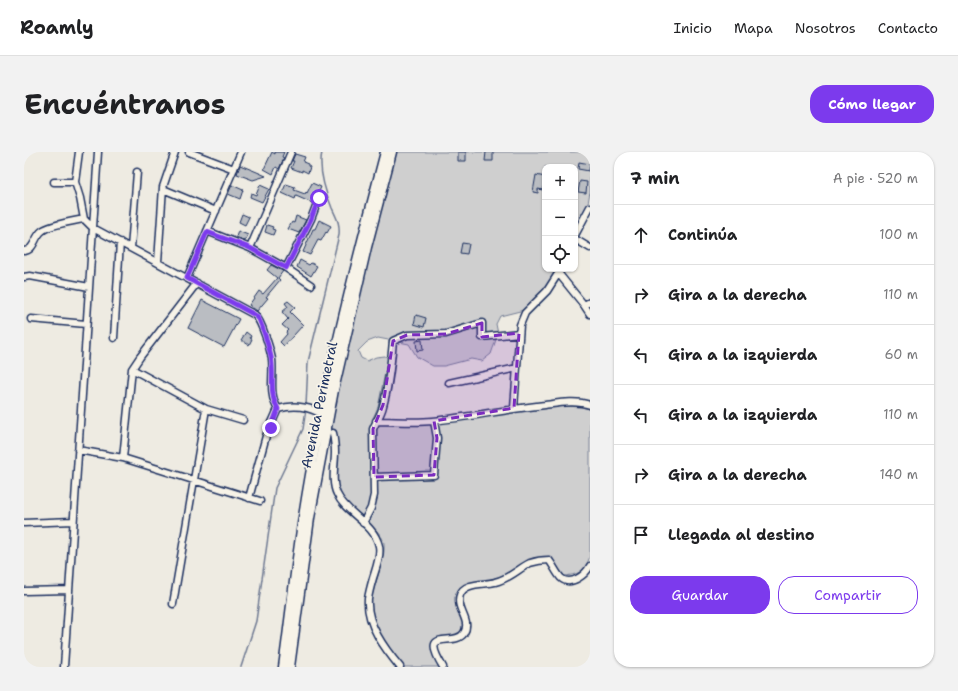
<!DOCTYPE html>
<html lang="es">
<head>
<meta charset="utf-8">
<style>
	body { margin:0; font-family:"Shantell Sans",sans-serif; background:#f2f2f2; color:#202124 }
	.controls { position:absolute; right:12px; top:12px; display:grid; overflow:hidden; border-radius:8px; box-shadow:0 1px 3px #0004 }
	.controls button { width:36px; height:36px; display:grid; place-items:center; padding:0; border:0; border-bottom:1px solid #e0e0e0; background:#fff; color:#202124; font:20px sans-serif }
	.stop { position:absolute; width:12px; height:12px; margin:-9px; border:3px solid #7c3aed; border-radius:50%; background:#fff }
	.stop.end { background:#7c3aed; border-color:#fff; box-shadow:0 1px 4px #0008 }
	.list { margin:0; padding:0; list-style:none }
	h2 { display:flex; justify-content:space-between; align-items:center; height:52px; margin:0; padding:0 16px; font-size:17px }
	h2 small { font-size:13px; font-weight:400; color:#757577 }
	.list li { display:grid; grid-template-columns:26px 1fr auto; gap:12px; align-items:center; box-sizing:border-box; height:60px; padding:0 16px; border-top:1px solid #e0e0e0 }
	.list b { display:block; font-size:15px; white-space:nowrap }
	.list em { font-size:13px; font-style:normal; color:#757577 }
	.actions { display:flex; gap:8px; padding:12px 16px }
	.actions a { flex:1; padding:9px 0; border:1px solid #7c3aed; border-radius:16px; text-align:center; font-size:14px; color:#7c3aed }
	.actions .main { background:#7c3aed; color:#fff }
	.icon { flex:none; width:22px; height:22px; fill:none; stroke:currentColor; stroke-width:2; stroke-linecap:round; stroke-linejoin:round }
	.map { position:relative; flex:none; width:566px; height:515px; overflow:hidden; border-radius:16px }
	header { display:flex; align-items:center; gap:24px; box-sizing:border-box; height:56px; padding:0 20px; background:#fff; border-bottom:1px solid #e0e0e0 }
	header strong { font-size:19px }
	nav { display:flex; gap:22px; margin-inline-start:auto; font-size:14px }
	.intro { display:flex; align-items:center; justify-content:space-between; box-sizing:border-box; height:96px; padding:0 24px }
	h1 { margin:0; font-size:28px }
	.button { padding:10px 18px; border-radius:16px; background:#7c3aed; color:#fff; font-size:14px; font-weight:700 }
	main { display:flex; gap:24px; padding:0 24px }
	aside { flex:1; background:#fff; border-radius:16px; box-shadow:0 1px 3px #0004 }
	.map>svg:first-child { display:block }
	.green { fill:#cfcfcf; stroke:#757f96 }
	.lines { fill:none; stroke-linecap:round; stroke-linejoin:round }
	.stream { stroke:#6e7992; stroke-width:1.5 }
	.building { fill:#babdc2; stroke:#1b2f5e }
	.minor-casing { stroke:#1b2f5e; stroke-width:9 }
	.major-casing { stroke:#1b2f5e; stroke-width:11 }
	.minor { stroke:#f7f3e8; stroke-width:6 }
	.major { stroke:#f7f3e8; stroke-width:8 }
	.route { stroke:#7c3aed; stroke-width:5 }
	.marked { fill:#7b2cbf; fill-opacity:0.2; stroke:#7b2cbf; stroke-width:3; stroke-dasharray:8 5; stroke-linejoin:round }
	.labels { text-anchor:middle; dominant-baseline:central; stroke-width:3.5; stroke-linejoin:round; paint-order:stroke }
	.street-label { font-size:14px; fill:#1b2f5e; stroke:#f7f3e8 }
</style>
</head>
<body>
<header>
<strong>Roamly</strong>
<nav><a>Inicio</a><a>Mapa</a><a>Nosotros</a><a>Contacto</a></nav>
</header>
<div class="intro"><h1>Encuéntranos</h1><a class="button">Cómo llegar</a></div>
<main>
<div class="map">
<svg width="566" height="515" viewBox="0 0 566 515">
	<rect width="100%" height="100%" fill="#eeebe2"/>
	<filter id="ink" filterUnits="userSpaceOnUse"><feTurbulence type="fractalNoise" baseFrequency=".025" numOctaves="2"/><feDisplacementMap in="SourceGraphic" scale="8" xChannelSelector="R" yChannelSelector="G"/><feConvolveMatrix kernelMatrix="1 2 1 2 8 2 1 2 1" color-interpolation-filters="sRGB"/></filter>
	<g filter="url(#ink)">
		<path class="green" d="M369,0H566V40L564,51L551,75V15H521V117H533L521,138L508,149L500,158L476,164L472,172L474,182L467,202L458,209L447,207L420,214H409L393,205L385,192L354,186L343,190L334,199L337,206L343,209L352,205L361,204L364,206L354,255L349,266L354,272C406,277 457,262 509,257C528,255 547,252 566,257V404C561,419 556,422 541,424C533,417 533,411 525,405L512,406L480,424L444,432L435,438L431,445L433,457L439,471L437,480L433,483L413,486L407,494L409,501L415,515H380C367,498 347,477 347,454C347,445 350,436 353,427C356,416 361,404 360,391C358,378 328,358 319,347C308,332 312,310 309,293C309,288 305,284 303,279Z"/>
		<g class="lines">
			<path class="stream" d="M282,254L284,210L315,83C316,71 313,67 308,56C301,39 294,18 298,0
				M217,515L232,469L251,336L279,277L282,257"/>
		</g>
		<path class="building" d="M248,0L251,2V0H260L258,5L260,6L255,17L252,15L249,22L240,17Z
			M434,0H442V9H434Z
			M462,0H469V9H461Z
			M271,2L281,5L279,10L284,12V14L286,15L284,21L278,18V20L267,16L270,9H268Z
			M555,10L566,12L565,19L554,17Z
			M216,13L233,20L242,24L229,28L213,22Z
			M512,23L521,25L519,38L514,37V41L509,40Z
			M556,29L563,30L562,41L554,40Z
			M288,31L297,35L294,42L291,44L288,51L272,44L271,47L258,41L262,32L271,35L270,38L281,42L282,40L283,41Z
			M208,33L219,38L216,47L204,42Z
			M236,33L245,37L238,50L226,45L227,41L232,43Z
			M218,62L225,65L221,73L215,70Z
			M272,64L282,68L275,81L264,77L268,70L270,71Z
			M295,68L307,74L303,81L302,80L297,89L294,88L286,103L279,100L289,77H291Z
			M243,73L249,75L248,77L251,78L249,83L241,80Z
			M214,79L224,83L221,89L212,85Z
			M438,91L445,92L443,102L436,101Z
			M276,108L285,113L287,111L293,114L287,124L273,115Z
			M247,113L259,119L254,126L256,128L242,145L244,146L233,159L225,153L235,139L239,142L253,126L243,118Z
			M178,148L215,167L200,195L164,176Z
			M264,149L271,155L266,160L279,173L260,194L256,190L263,182L262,180L264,178L258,173L264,167L258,160L264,155L261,151Z
			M392,163L402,166L400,175L390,172Z
			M222,180L227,184L226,186L228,187L225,193L217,188Z
			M398,188L399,198L393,199L392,189Z"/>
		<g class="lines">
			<defs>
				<path id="minor" d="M55,0L51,30L56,46L60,67
					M165,0L210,17
					M30,30H51
					M139,37L192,59
					M183,79L226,96L262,116L287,133
					M551,83L566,55
					M551,87L566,96
					M107,96L113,20
					M226,96L267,0
					M0,99C11,98 10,85 18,79C25,73 50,69 60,67L69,76L231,163C238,170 246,197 248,207C250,224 244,242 254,257C267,253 282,254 294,260
					M134,110L139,35L151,0
					M262,116L287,67L295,46
					M535,122L560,153L566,150
					M0,125L6,124L65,135
					M163,126L217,0
					M560,153L566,162
					M7,167L62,172
					M90,186L96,90
					M108,217L182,257L219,268
					M425,231L493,216
					M490,256L496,173L501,161L523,139L537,117
					M352,269C371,269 390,271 409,269C446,265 483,257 521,253C536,251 552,248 566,253
					M309,281C310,287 311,294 311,300C311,313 307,330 313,342C322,362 350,371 355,394C357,404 352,416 349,426C347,433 345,440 344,447C342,472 361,497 376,515
					M54,298L99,306L236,349
					M99,306L108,217L116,205L173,131
					M350,325L410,323L413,286L410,269
					M225,346L242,284L254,257
					M0,371L49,369
					M339,371L347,356L350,343L349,277C352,269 357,263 359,254C365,233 367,211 369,189L383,183L422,182L458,171V185L495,181
					M0,439L45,438
					M149,452L182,257
					M40,515L74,0
					M419,515C394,474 431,496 440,481C448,468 431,457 436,443C440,430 461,433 471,430C485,427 494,417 506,411C512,409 518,408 525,408C529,413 533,422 537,426C547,435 562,422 566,414"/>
				<path id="major" d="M259,515C266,465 271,415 279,365C298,242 329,121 361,0
					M266,515L286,366L310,238L343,95L368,0"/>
			</defs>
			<use href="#minor" class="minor-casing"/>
			<use href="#major" class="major-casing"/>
			<use href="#minor" class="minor"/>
			<use href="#major" class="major"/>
		</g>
	</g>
	<g class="lines" filter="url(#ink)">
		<path class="route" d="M247,276L254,257C244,241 251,223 247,205C244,192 240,179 235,167L231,163L163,126L183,80L226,96L262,116L287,67L295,46"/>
	</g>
	<path class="marked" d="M458,171V185L495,181L490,256L410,269L413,286L410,323L350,325L349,277L359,253L369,189L383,183L422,182Z"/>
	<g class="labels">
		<g class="street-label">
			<text transform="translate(295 253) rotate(-78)">Avenida Perimetral</text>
		</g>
	</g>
</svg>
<div class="controls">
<button>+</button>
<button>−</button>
<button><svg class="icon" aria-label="locate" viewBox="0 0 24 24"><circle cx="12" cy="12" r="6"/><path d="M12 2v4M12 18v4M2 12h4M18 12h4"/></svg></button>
</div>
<div class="stop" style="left:295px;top:46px"></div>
<div class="stop end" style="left:247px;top:276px"></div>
</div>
<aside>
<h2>7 min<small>A pie · 520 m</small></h2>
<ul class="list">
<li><svg class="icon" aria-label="ahead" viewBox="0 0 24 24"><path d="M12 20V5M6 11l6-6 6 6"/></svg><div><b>Continúa</b></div><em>100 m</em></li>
<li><svg class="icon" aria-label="right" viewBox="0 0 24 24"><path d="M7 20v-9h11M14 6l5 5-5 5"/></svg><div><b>Gira a la derecha</b></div><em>110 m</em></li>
<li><svg class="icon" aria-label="left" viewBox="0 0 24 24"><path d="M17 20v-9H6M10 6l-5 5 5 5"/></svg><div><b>Gira a la izquierda</b></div><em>60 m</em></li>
<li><svg class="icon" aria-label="left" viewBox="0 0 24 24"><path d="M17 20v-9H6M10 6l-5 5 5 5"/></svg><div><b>Gira a la izquierda</b></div><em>110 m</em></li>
<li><svg class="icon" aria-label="right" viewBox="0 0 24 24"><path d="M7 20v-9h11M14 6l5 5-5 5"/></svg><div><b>Gira a la derecha</b></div><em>140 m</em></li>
<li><svg class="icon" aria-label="arrive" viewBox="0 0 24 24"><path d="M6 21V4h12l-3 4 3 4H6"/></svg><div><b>Llegada al destino</b></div></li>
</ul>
<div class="actions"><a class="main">Guardar</a><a>Compartir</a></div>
</aside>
</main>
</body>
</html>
